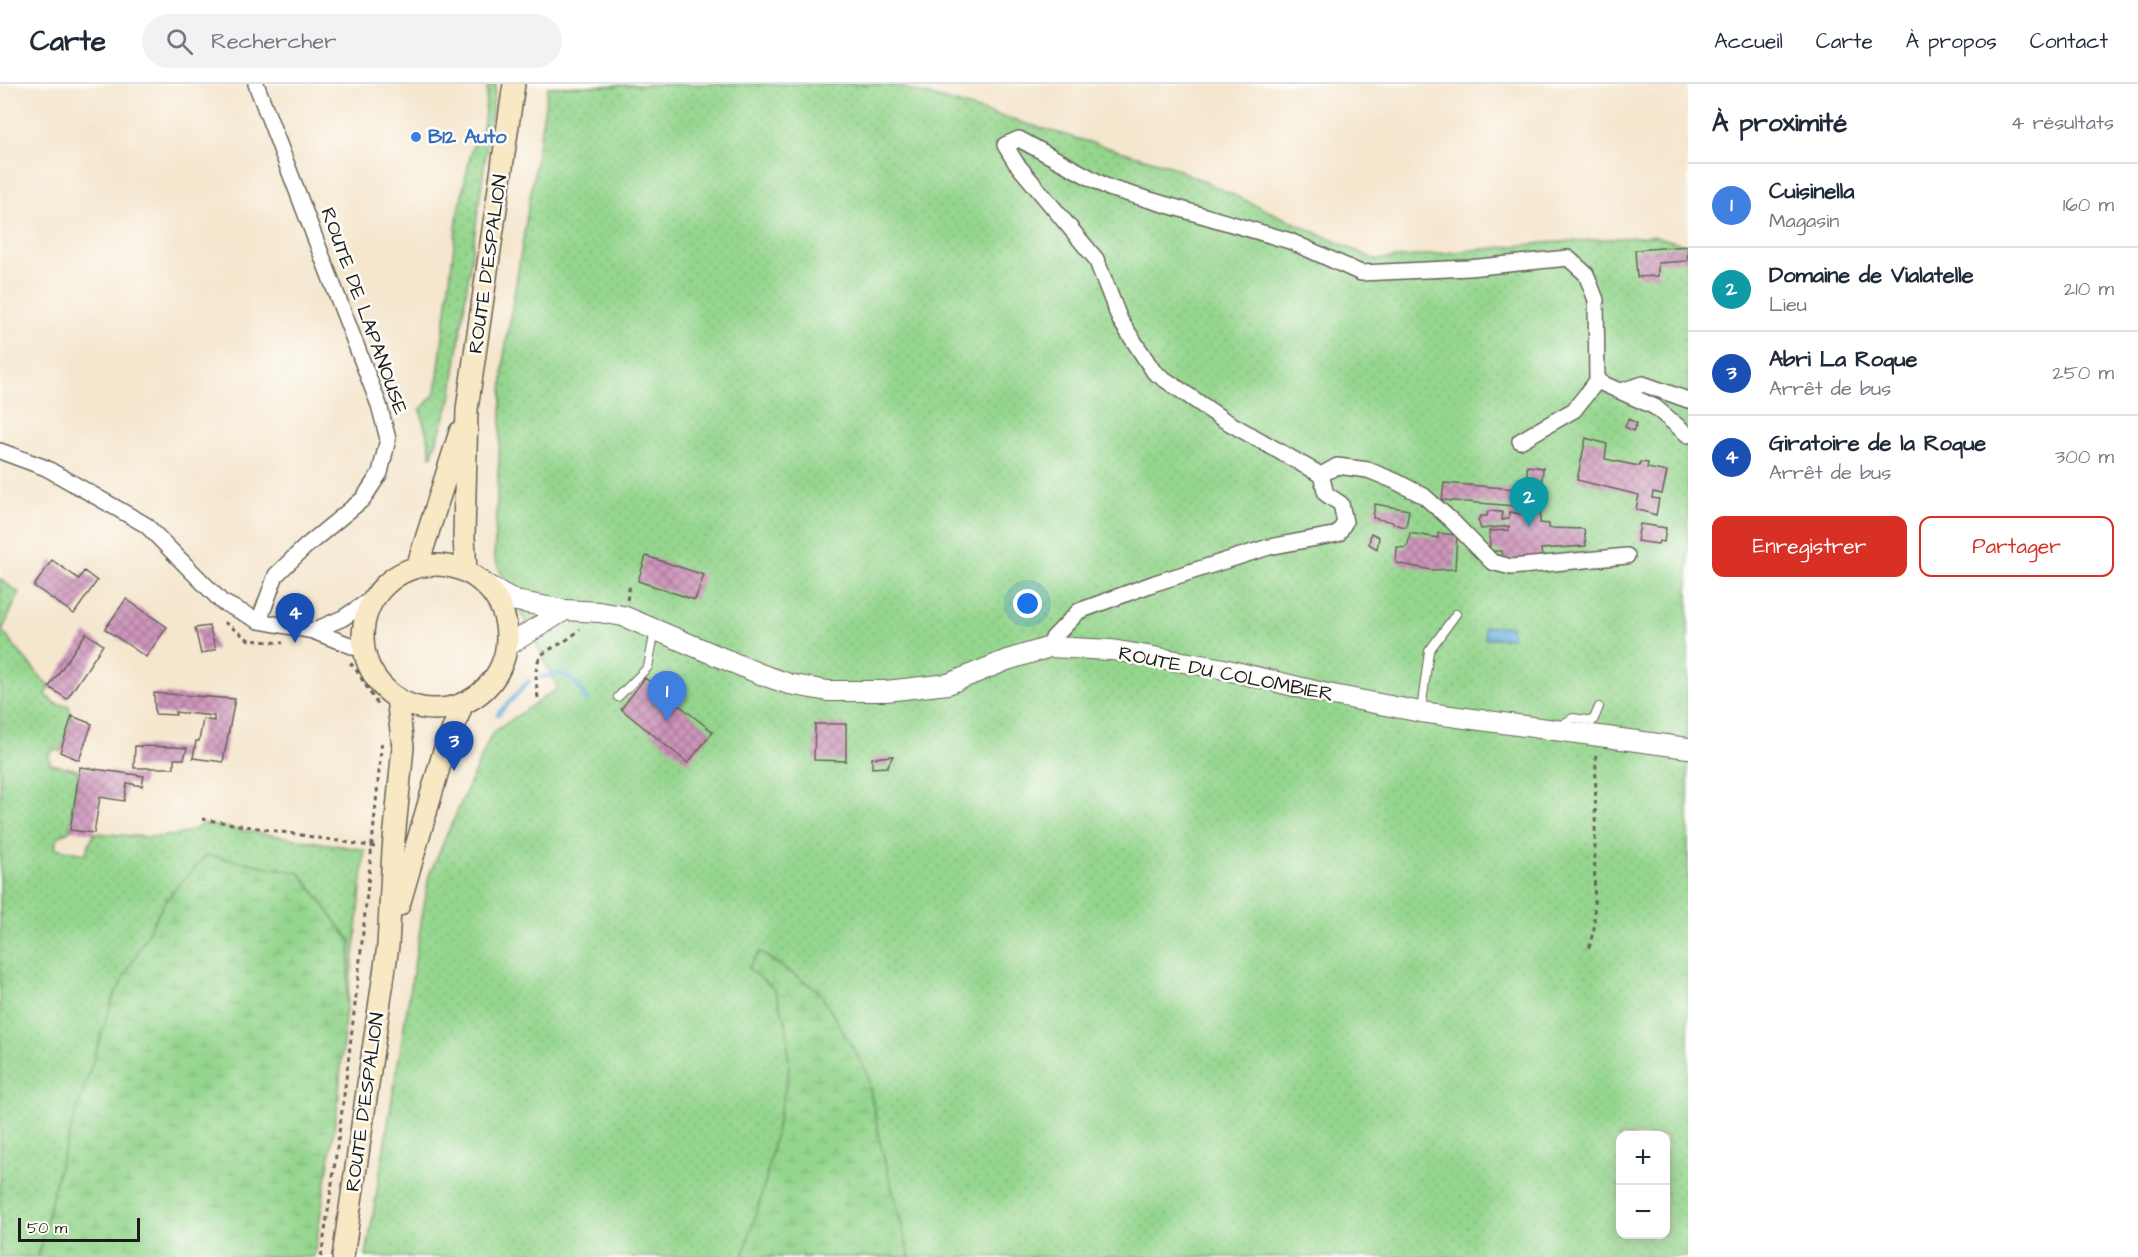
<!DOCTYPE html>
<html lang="fr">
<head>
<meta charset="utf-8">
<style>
	body { margin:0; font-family:"Architects Daughter",sans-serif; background:#f2f2f3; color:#1f2937 }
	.controls { position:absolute; right:18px; bottom:18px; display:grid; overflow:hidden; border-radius:12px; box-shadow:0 3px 15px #0003 }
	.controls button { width:54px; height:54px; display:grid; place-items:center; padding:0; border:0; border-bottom:2px solid #e0e1e3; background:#fff; color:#1f2937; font:30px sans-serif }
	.scale { position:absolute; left:18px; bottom:15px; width:122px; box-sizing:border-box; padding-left:6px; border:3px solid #1c1c1c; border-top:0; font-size:16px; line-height:21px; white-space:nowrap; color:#1c1c1c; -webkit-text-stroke:4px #fdfcf7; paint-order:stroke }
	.you { position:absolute; left:1028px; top:520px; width:21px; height:21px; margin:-15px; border:4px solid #fff; border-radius:50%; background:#1a73e8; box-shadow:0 0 0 9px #1a73e833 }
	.badge { display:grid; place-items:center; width:39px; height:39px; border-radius:50%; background:#d93025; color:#fff; font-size:20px; font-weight:700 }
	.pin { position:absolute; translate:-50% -50px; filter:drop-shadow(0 2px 3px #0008) }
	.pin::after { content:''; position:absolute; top:32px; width:21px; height:18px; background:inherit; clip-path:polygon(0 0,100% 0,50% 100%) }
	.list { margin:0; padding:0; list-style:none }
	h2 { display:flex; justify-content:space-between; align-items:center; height:78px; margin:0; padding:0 24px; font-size:26px }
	h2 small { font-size:20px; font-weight:400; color:#747a83 }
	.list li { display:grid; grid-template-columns:39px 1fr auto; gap:18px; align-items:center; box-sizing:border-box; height:84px; padding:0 24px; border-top:2px solid #e0e1e3 }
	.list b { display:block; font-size:22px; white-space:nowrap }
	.list p { margin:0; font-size:20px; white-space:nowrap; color:#747a83 }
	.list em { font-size:20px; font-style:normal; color:#747a83 }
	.actions { display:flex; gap:12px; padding:18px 24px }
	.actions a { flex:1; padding:14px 0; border:2px solid #d93025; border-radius:12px; text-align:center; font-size:21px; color:#d93025 }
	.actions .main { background:#d93025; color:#fff }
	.icon { flex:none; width:33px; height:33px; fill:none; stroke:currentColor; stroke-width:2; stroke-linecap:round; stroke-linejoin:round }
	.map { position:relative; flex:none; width:1688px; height:1173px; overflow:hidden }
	header { display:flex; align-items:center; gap:36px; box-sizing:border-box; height:84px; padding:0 30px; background:#fff; border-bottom:2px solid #e0e1e3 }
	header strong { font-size:28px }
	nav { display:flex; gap:33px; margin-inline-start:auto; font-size:21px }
	.search { width:420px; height:54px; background:#f2f2f3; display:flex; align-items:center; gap:15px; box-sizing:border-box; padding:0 21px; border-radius:33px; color:#747a83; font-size:22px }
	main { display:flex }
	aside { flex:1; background:#fff }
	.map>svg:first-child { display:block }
	.grass { fill:url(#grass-dots); stroke:#587955; stroke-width:1.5; fill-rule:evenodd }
	.wetland { fill:url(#wetland-marsh); stroke:#587955; stroke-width:1.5 }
	.water { fill:url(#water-ripples); stroke:#42687e; stroke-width:1.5 }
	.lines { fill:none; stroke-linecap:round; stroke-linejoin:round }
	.stream { stroke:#69b3e1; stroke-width:4.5 }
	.building { fill:url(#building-cross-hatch) }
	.service-casing { stroke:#68635a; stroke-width:10 }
	.minor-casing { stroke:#68635a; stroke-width:18 }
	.tertiary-casing { stroke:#68635a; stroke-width:22 }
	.secondary-casing { stroke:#68635a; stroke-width:24 }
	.path { stroke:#68635a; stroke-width:3; stroke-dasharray:4.5 4.5; stroke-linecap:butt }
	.service { stroke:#fff; stroke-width:8 }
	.minor { stroke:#fff; stroke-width:15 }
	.tertiary { stroke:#fff; stroke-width:20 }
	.secondary { stroke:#f8e8c3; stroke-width:21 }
	.shop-dot { fill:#3f7fe0; stroke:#fdfcf7; stroke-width:2 }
	.labels { text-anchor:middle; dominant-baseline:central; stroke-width:5; stroke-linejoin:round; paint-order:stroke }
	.shop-label { font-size:20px; font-weight:bold; fill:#366cbe; stroke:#fdfcf7; text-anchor:start }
	.street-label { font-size:20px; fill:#1c1c1c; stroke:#fdfcf7 }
</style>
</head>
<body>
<header>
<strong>Carte</strong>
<div class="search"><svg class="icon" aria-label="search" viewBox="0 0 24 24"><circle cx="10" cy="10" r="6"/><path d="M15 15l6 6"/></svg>Rechercher</div>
<nav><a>Accueil</a><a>Carte</a><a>À propos</a><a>Contact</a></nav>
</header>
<main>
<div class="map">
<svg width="1688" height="1173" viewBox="0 0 1688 1173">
	<defs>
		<pattern id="grass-dots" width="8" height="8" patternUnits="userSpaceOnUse" patternTransform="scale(1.5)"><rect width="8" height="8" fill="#95d68e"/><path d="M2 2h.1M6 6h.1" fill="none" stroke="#80b77a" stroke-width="1.8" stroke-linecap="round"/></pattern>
		<pattern id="wetland-marsh" width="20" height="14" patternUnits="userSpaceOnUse" patternTransform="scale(1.5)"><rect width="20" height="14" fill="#95d68e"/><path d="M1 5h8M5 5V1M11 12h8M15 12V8" fill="none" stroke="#80b77a"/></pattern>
		<pattern id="water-ripples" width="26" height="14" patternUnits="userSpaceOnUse" patternTransform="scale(1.5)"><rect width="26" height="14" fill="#69b3e1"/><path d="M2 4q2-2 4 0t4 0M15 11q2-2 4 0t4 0" fill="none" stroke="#5a99c0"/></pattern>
		<pattern id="building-cross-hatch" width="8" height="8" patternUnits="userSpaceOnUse" patternTransform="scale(1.5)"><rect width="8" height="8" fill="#ce95bb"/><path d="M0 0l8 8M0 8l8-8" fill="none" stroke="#a67997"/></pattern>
	</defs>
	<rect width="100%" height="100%" fill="#fdfcf7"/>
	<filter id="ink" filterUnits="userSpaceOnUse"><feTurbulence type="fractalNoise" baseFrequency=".0167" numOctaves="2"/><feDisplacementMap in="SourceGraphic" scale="12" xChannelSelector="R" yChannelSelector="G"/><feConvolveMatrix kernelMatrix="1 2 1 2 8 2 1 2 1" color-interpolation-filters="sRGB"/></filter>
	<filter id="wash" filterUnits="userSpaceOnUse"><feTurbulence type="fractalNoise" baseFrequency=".008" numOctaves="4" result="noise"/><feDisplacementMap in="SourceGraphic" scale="24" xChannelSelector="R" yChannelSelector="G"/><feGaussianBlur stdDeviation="1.35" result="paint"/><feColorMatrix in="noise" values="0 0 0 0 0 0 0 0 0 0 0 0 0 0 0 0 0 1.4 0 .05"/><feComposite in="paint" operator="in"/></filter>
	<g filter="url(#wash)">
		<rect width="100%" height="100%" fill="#f5e6ce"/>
		<path class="grass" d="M488,0H496L451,315L431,373L429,358L420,326L436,308L458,129L472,64L483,44Z
			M683,0H890L1168,81L1376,176L1543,159L1653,152L1688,161V1173H366L429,791L492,649L558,604L494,474L504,272L548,3ZM1620,1052H1666V1150H1620Z
			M0,495L19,509L2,547L49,603L46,610C52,619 57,622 68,621L72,632L60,668L55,665L49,671L50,680L79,686L70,746L57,754L55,764L85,770L94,749C126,750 177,761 202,740L365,766L355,863L310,1173H0Z"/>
		<path class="wetland" d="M206,771L300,789L351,858L338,1020L314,1173H38L59,1083L113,914L165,817Z
			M760,868L819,907L866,986L881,1062L910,1173H743L765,1099L789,986L787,943L775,906L748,884Z"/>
		<path class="water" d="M1511,542L1512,554L1485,555L1484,543Z"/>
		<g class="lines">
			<path class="stream" d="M540,593L563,590L578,601L587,617
				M498,630L529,597"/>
		</g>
		<g id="blocks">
			<path class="building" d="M1688,162L1687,177L1658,179V192L1637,193L1635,166Z
				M1628,335L1637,339L1633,347L1625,343Z
				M1586,354L1607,360L1605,375L1639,382L1640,378L1648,379L1647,384L1667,388L1662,410L1653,408L1652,414L1659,415L1656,431L1636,425L1639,411L1577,396Z
				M1527,382L1543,384L1542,397L1527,396Z
				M1444,399L1516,405L1515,422L1442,416Z
				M1526,409L1539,410L1538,421H1541L1540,439L1549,440V444L1584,445L1586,462L1541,465L1542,474L1503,477L1502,467H1490L1489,447L1509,446V442L1481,445L1478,436L1481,432H1487L1488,427L1502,428V436H1504L1509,434V428L1521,430L1522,425H1527L1529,420H1525Z
				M1375,420L1409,426L1406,443L1393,440V438L1373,434Z
				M1640,440L1666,444L1664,458L1659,457L1658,460L1637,457Z
				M1371,449L1379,453L1377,465L1369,460Z
				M1410,449L1438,454V449L1457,451L1455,485L1431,486L1396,479L1397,463L1405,464L1408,461Z
				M646,472L704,491L695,516L638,497Z
				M52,476L79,495L84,487L97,497L74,530L34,502Z
				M126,515L167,543L146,573L105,545Z
				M209,542L216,565L201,570L195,544Z
				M86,549L103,561L67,615L49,603Z
				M645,594L713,648L688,679L621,625Z
				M154,609L235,615L223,678L193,674L196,657H199L203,635L214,637V632L175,628L176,631L155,630Z
				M72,632L92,640L79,676L60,668Z
				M815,640H846V677L814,676Z
				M135,662L174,663L187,664L184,675H174V684H134Z
				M893,672L887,683L872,684V674Z
				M80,683L144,692L142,702L127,699L124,717L100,713L94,749L70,746Z"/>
		</g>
	</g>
	<g filter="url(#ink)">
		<use href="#blocks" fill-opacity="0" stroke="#68635a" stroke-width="1.5"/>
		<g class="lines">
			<defs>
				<path id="service" d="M618,613L648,583L655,546
					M1421,627L1429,567L1456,530
					M1560,642L1573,634L1593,637L1599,623"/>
				<path id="minor" d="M256,0L379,321L388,355L380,389L363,415L305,463L276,491L259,537
					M1597,297L1655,323L1688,351
					M1621,307L1643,300L1688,316
					M0,367L46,384L146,441L222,518L259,537L313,547L365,567
					M1321,391L1337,382L1368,386L1395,397L1424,412L1452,437L1492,478L1511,483L1627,472
					M313,547L343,534L376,512
					M1050,563L1053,554L1079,527L1155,499L1269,463L1338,450L1345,438L1341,420L1326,410L1321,391L1224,336L1154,288L1120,236L1096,175L1016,79L1005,61L1019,55L1109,104L1290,157L1361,189L1469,184L1568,174L1586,190L1596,216L1597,297L1574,326L1520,357"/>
				<path id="tertiary" d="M485,500L516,517L565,526L599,528L623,532L760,590L789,600L828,607H886L948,600L1007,576L1050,563L1112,566L1219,584L1323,609L1421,628L1688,664
					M507,562L565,526"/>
				<path id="secondary" d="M363 553a72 72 0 1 1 144 0a72 72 0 1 1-144 0Z
					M417,483L460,348
					M466,487L464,453L467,325L514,0
					M399,821L443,670L463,619
					M343,1173L388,862L393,766L403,663L397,614"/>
			</defs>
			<use href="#service" class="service-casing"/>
			<use href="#minor" class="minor-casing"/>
			<use href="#tertiary" class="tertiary-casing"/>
			<use href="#secondary" class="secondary-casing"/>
			<path class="path" d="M627,516L630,500
				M224,538L249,556L283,559
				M350,579L355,584L379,623
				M538,614C530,555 548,576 580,545
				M202,735L375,763
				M1589,864L1594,844L1596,668
				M321,1173C348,1001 366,829 382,655"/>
			<use href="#service" class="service"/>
			<use href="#minor" class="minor"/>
			<use href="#tertiary" class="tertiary"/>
			<use href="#secondary" class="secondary"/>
		</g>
	</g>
	<circle class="shop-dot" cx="416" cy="53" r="6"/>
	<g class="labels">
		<g class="shop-label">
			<text x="428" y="53">B12 Auto</text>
		</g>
		<g class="street-label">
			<text transform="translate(488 180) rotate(-82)">ROUTE D'ESPALION</text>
			<text transform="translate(364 227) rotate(70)">ROUTE DE LAPANOUSE</text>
			<text transform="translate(1226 590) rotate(11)">ROUTE DU COLOMBIER</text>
			<text transform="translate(365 1018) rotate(-82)">ROUTE D'ESPALION</text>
		</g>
	</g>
</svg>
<div class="controls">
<button>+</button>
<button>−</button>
</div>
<div class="scale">50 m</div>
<div class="you"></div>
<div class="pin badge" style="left:667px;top:637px;background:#3f7fe0">1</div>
<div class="pin badge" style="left:1529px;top:443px;background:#0f9aa8">2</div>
<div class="pin badge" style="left:454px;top:687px;background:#1a4fb4">3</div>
<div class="pin badge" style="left:295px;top:559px;background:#1a4fb4">4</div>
</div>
<aside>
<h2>À proximité<small>4 résultats</small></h2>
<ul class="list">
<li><span class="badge" style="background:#3f7fe0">1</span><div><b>Cuisinella</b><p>Magasin</p></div><em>160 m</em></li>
<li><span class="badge" style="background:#0f9aa8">2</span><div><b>Domaine de Vialatelle</b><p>Lieu</p></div><em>210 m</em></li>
<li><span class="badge" style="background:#1a4fb4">3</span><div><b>Abri La Roque</b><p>Arrêt de bus</p></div><em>250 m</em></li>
<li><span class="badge" style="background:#1a4fb4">4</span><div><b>Giratoire de la Roque</b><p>Arrêt de bus</p></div><em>300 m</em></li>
</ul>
<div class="actions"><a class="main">Enregistrer</a><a>Partager</a></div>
</aside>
</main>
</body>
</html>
